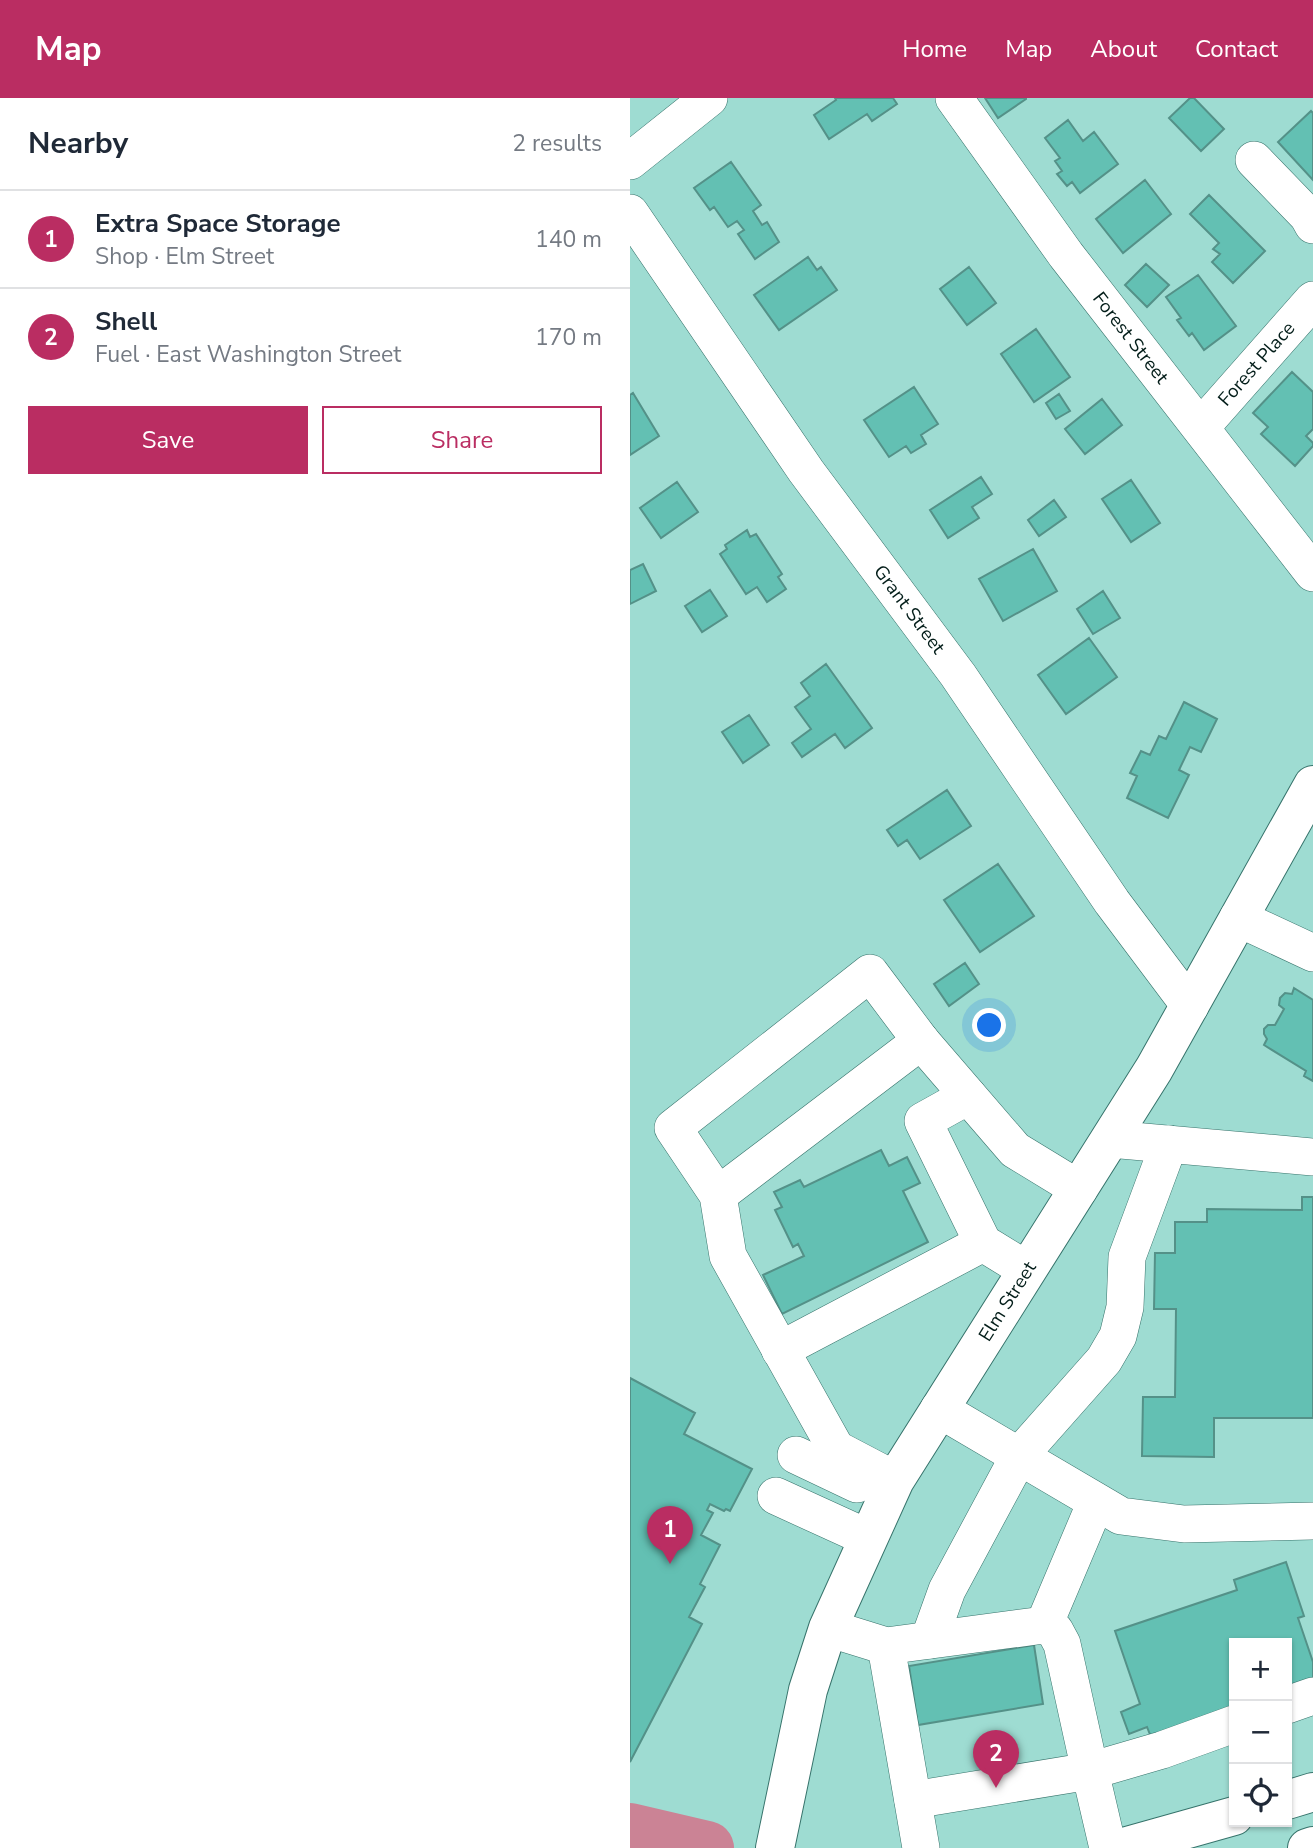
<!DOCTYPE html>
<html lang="en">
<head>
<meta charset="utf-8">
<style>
	body { margin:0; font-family:"Nunito Sans",sans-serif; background:#f2f2f3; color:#1f2937 }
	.controls { position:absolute; right:21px; bottom:21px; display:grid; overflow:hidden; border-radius:0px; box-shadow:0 2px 5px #0004 }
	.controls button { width:63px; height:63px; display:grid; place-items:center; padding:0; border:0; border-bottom:2px solid #e0e1e3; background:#fff; color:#1f2937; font:35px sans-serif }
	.you { position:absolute; left:360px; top:928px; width:24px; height:24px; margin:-18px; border:5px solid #fff; border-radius:50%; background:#1a73e8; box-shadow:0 0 0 10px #1a73e833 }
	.badge { display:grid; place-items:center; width:46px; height:46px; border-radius:50%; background:#ba2d62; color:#fff; font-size:23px; font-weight:700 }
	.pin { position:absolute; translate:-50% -58px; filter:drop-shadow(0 2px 4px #0008) }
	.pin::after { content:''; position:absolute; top:37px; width:24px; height:21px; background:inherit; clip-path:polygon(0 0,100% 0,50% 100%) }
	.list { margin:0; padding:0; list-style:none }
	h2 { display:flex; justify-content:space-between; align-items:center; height:91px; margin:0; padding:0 28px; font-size:30px }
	h2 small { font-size:23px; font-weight:400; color:#747a83 }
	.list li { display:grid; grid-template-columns:46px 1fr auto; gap:21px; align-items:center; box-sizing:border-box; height:98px; padding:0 28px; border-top:2px solid #e0e1e3 }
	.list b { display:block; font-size:26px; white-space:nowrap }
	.list p { margin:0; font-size:23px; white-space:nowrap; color:#747a83 }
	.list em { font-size:23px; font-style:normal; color:#747a83 }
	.actions { display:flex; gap:14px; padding:21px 28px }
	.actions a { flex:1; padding:16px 0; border:2px solid #ba2d62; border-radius:0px; text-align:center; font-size:24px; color:#ba2d62 }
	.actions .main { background:#ba2d62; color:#fff }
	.icon { flex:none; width:38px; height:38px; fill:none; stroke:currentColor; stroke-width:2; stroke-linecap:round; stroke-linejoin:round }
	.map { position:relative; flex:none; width:683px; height:1750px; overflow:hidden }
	header { display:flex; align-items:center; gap:42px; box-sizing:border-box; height:98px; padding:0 35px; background:#ba2d62; color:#fff }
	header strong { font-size:33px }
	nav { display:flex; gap:38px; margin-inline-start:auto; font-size:24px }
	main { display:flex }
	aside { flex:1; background:#fff }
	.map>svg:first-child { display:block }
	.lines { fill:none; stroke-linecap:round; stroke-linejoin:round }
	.river { stroke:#cb8395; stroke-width:54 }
	.building { fill:#63c0b3; stroke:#549188; stroke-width:2 }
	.minor-casing { stroke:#36736b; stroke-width:38 }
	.major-casing { stroke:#36736b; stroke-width:40 }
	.minor { stroke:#fff; stroke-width:37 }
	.major { stroke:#fff; stroke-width:38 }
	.labels { text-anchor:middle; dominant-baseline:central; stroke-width:5; stroke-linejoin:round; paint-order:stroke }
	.street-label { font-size:19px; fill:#031d19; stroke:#9edcd2 }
</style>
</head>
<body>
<header>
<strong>Map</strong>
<nav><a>Home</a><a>Map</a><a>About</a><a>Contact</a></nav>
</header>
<main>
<aside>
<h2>Nearby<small>2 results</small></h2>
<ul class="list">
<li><span class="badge">1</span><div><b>Extra Space Storage</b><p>Shop · Elm Street</p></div><em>140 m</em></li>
<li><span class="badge">2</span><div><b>Shell</b><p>Fuel · East Washington Street</p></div><em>170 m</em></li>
</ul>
<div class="actions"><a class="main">Save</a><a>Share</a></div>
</aside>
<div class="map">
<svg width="683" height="1750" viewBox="0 0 683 1750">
	<rect width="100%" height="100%" fill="#9edcd2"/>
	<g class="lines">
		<path class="river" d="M0,1732L77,1750"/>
	</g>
	<path class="building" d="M205,0H263L267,6L242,23L237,16L199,41L184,17L206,2Z
		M355,0H396V1L368,20Z
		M560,0H564L594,31L571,53L539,20Z
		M681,13L683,15V82L648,44Z
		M438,22L453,43L464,34L488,66L450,95L442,84L437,88L427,76L432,73L425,63L430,60L415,40Z
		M101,64L131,107L123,113L132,127L137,124L149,144L125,161L108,136L114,132L107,123L98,129L84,109L80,112L64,90Z
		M515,82L541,116L493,155L466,121Z
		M579,97L635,153L603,185L582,164L590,156L583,151L589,145L560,116Z
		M178,159L187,172L191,169L207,192L149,232L124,197Z
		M516,166L539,187L517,209L495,187Z
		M339,169L366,205L337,227L310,191Z
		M568,177L606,228L574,252L562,235L559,238L547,222L551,220L536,199Z
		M406,231L440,279L404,304L371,256Z
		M662,274L683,294V331L676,338L683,345V348L665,368L631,336L638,329L623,315Z
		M284,289L308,326L291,337L296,346L281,355L276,348L259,359L234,322Z
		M3,295L29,338L0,357V297Z
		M429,296L440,313L426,321L416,305Z
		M472,301L492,327L455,356L435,331Z
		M351,379L362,396L342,409L349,420L318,440L300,412Z
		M501,382L530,425L501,444L472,401Z
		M47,384L68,414L31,440L10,410Z
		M424,402L436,419L409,438L398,422Z
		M117,432L120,439L126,436L152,476L148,479L156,491L137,504L127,489L116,496L90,456L97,451L95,447Z
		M403,451L427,493L373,523L349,481Z
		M13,466L26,493L0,506V472Z
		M80,492L97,518L72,534L55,508Z
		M473,493L490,520L463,536L447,511Z
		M459,540L487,579L436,616L408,577Z
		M196,566L242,630L215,650L205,636L172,659L162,645L181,631L165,609L180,598L171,585Z
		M554,604L587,621L571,654L560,649L549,672L559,677L538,720L497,700L507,678L500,675L511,653L520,657L529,638L536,641Z
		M119,617L139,647L113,665L92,634Z
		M317,692L341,728L290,761L277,742L268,748L257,732Z
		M368,766L404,818L350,854L314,802Z
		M335,865L349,886L319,908L304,886Z
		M664,890L683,902V983L674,978L676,973L634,947L637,941L634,936V931L638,927H645L654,911L649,907L650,900L655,895L662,896Z
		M251,1052L259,1068L277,1059L290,1085L273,1093L298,1144L152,1216L133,1177L174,1158L168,1146L163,1149L145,1112L152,1109L144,1094L170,1082L174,1089Z
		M672,1099H683V1320H584V1359L512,1358L513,1299H545L546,1211H524L525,1155H545V1124H577V1111L672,1112Z
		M0,1280L65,1315L54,1336L122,1371L100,1413L96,1411L94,1413L80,1406L77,1412L83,1415L71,1437L90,1447L70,1486L75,1489L59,1519L72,1526L0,1664Z
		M656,1464L674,1518L668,1520L683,1564V1584L657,1593V1545H604V1611L521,1639L517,1629L499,1636L491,1614L510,1606L485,1533L607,1492L604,1482Z
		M404,1547L413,1606L288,1627L279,1568Z"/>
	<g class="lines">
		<defs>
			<g id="minor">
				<path id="s1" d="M324,0L436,157L683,475"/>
				<path d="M624,62L678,118L683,127"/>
				<path d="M0,63L79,0"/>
				<path id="s2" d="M0,115L176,373L328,577L482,804L560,908"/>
				<path id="s3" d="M571,329L683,202"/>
				<path d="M608,820L683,855"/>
				<path d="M338,998L293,1023L353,1145L397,1172"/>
				<path d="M480,1041L683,1059"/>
				<path d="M88,1097L291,943"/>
				<path d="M150,1252L353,1145"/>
				<path d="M309,1311L491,1418L554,1426L683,1423"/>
				<path d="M166,1357L227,1386"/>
				<path d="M265,1382L206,1351L98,1158L88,1097L43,1030L240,875L291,943L385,1052L449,1091"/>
				<path d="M146,1398L238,1440"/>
				<path d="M414,1527L466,1404"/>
				<path d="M198,1530L256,1548L414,1527L425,1533L432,1546L460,1673L532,1652L604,1626"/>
				<path d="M299,1542L317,1492L389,1358L474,1262L488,1238L495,1209L497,1159L539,1046"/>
				<path d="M256,1548L291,1750"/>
				<path d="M657,1607L683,1598"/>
				<path d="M283,1702L460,1673L478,1750"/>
			</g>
			<g id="major">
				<path d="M657,1702L683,1694"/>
				<path id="s4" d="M145,1750L178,1592L198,1530L265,1382L524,971L683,687"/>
				<path d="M490,1750L604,1718"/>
				<path d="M677,1750L683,1748"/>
			</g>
		</defs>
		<use href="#minor" class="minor-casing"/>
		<use href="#major" class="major-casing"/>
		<use href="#minor" class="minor"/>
		<use href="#major" class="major"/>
	</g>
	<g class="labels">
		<g class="street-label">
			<text stroke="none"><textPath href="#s1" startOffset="298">Forest Street</textPath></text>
			<text stroke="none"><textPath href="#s3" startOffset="84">Forest Place</textPath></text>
			<text stroke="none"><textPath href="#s2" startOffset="485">Grant Street</textPath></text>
			<text stroke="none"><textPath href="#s4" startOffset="600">Elm Street</textPath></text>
		</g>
	</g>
</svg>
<div class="controls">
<button>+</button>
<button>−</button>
<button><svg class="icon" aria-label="locate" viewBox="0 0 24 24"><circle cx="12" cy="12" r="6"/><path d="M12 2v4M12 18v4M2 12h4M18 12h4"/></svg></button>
</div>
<div class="you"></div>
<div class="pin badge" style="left:40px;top:1466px">1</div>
<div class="pin badge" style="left:366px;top:1690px">2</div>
</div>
</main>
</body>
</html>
